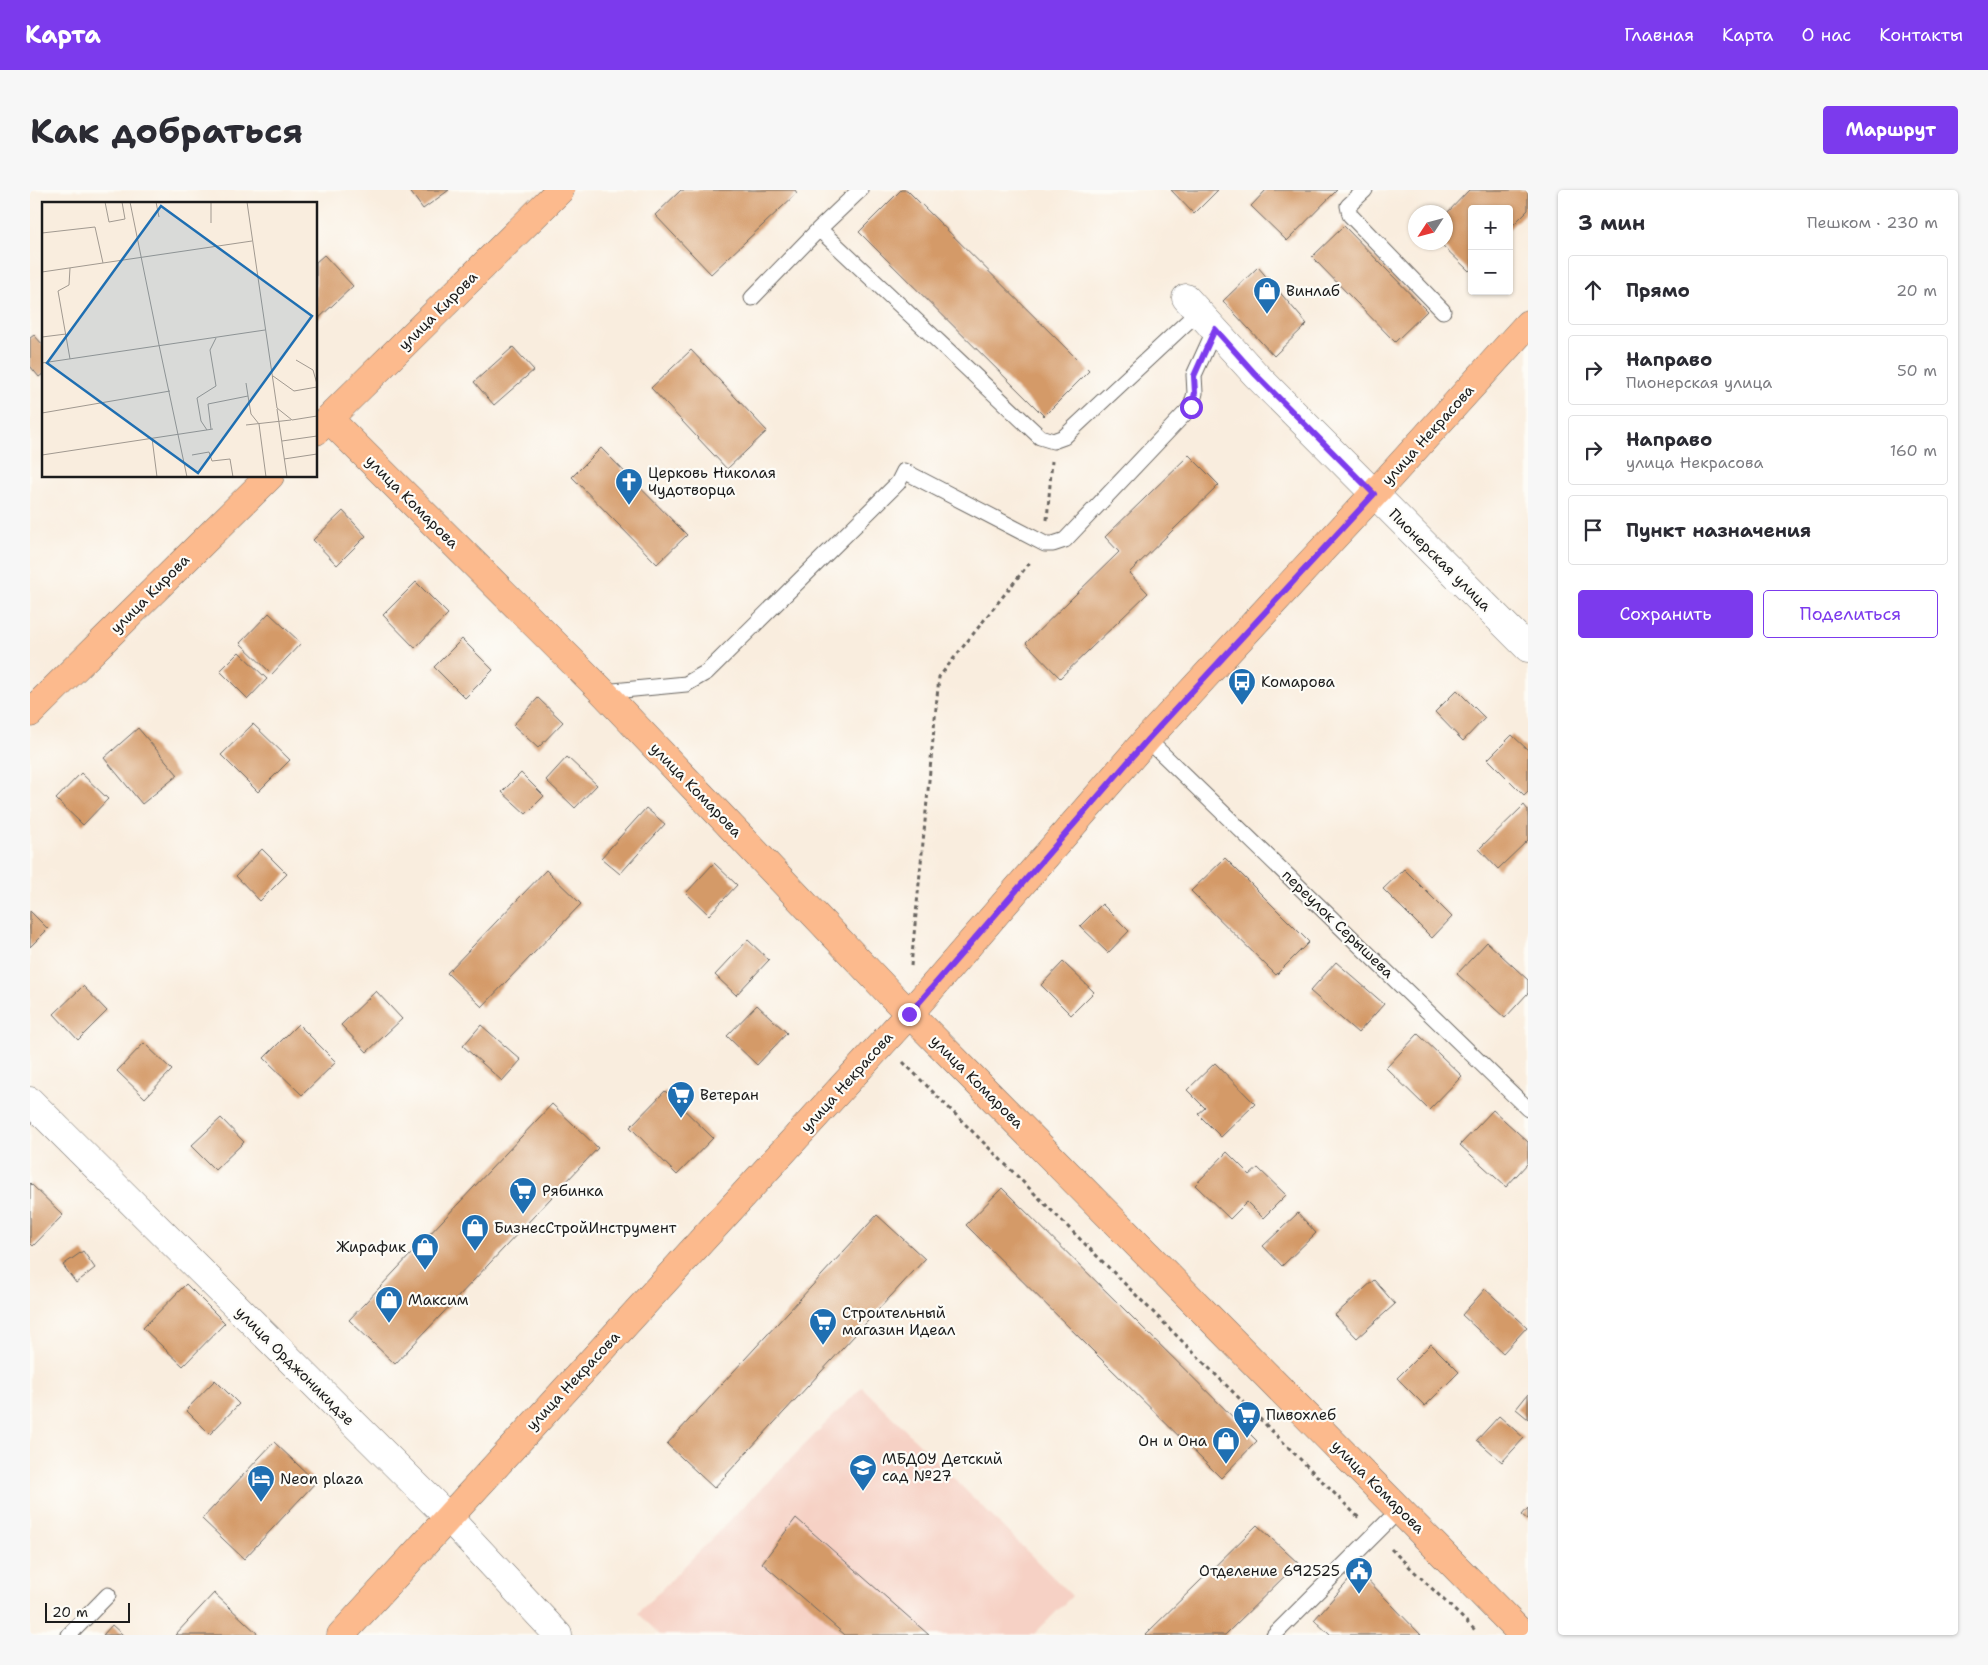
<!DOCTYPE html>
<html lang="ru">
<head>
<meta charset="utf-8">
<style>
	body { margin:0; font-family:"Shantell Sans",sans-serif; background:#f7f7f7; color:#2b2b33 }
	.controls { position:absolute; right:15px; top:15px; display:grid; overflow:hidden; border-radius:5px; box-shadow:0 1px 4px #0004 }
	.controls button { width:45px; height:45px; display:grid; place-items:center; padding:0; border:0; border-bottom:1px solid #e1e1e2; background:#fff; color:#2b2b33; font:25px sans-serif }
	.compass { position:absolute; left:1378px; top:15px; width:45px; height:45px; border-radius:50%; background:#fff; box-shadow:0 1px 4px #0004; rotate:234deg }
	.scale { position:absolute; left:15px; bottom:12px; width:85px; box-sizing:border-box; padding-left:5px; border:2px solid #1c1c1c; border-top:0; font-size:14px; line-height:18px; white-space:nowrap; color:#1c1c1c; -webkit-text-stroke:4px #fdfcf7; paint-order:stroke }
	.stop { position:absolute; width:15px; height:15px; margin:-11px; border:4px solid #7c3aed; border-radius:50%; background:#fff }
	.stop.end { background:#7c3aed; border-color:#fff; box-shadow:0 1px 5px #0008 }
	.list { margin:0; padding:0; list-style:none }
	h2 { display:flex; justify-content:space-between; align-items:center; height:65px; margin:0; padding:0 20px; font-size:21px }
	h2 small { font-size:16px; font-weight:400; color:#7c7c81 }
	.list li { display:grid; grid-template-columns:32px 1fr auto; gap:15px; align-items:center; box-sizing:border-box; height:70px; margin:0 10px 10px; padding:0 10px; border:1px solid #e1e1e2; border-radius:5px }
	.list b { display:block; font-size:19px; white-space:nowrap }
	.list p { margin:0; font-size:16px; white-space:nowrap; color:#7c7c81 }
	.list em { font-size:16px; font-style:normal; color:#7c7c81 }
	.actions { display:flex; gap:10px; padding:15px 20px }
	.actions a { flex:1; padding:11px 0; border:1px solid #7c3aed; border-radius:5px; text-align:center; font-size:18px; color:#7c3aed }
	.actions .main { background:#7c3aed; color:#fff }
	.icon { flex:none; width:28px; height:28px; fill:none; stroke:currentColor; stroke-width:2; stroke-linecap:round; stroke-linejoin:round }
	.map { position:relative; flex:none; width:1498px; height:1445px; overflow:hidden; border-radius:5px }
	header { display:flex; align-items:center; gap:30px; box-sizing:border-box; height:70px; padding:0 25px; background:#7c3aed; color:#fff }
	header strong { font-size:24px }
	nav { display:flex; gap:28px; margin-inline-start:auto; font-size:18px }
	.intro { display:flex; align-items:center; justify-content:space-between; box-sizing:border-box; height:120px; padding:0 30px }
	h1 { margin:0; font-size:35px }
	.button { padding:12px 22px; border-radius:5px; background:#7c3aed; color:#fff; font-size:18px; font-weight:700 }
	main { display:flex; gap:30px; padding:0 30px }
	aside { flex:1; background:#fff; border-radius:5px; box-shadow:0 1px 4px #0004 }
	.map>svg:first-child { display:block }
	.built { fill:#f6d1c5 }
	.building { fill:#d49a68 }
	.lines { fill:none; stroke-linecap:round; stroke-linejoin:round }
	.service-casing { stroke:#696560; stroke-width:17 }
	.minor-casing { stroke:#696560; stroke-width:29 }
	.primary-casing { stroke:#696560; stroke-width:29 }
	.trunk-casing { stroke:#696560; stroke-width:29 }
	.path { stroke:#696560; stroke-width:3; stroke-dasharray:4 4; stroke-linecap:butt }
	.service { stroke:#fff; stroke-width:15 }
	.minor { stroke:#fff; stroke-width:28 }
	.primary { stroke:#fcba8d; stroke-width:28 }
	.trunk { stroke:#fcba8d; stroke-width:28 }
	.route { stroke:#7c3aed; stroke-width:6 }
	.labels { text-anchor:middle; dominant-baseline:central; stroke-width:4.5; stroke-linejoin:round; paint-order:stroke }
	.poi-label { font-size:15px; fill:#1c1c1c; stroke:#fdfcf7; text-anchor:start }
	.street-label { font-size:15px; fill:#1c1c1c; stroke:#fdfcf7 }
	.inset-road { fill:none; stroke:#a19990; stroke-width:1 }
	.view { fill:#1f6fb2; fill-opacity:0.15; stroke:#1f6fb2; stroke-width:2.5 }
	.inset-edge { fill:none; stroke:#1c1c1c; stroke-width:2.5 }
</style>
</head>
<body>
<header>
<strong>Карта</strong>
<nav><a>Главная</a><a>Карта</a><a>О нас</a><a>Контакты</a></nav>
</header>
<div class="intro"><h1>Как добраться</h1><a class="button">Маршрут</a></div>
<main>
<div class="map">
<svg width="1498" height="1445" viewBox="0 0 1498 1445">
	<rect width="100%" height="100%" fill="#fdfcf7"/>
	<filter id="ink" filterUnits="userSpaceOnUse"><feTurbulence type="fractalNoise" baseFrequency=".02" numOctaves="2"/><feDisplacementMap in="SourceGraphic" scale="10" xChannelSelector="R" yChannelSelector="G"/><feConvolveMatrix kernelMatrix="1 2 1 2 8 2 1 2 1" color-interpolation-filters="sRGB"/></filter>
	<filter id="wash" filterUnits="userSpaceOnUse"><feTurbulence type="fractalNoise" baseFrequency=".0096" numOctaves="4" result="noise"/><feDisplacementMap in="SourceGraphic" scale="20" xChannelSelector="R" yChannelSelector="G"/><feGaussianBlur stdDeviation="1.12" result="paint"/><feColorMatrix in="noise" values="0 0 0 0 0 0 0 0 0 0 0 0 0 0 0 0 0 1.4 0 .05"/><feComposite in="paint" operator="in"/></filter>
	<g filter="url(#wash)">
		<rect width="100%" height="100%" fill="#f9edde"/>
		<path class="built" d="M832,1197L1042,1406L1003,1445H630L608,1423Z"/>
		<g id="blocks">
			<path class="building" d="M379,0H419L393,19Z
				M651,0H765L767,3L681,84L625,25Z
				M871,0H877L1059,181L1014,226L829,42Z
				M1141,0H1188L1164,24Z
				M1236,0H1307L1257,51L1221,16Z
				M1439,0H1498V20L1479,39V19H1442V78L1439,81L1409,52H1416V24Z
				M1314,36L1397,121L1365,152L1282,67Z
				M294,65L323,96L286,131V72Z
				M1228,77L1277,134L1244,166L1193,111Z
				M4,145L14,156V183L9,187L0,176V148Z
				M483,157L504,180L464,215L444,192Z
				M661,160L737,241L697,279L621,198Z
				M571,258L657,345L627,374L542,287Z
				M1159,265L1189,295L1099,383L1118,403L1030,488L996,453L1089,362L1075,347Z
				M313,321L336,346L307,375L283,350Z
				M386,392L418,424L385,458L353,425Z
				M239,423L271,453L242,484L210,453Z
				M432,449L463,480L435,508L404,477Z
				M209,462L237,489L218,509L190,481Z
				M1427,500L1455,528L1433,551L1405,522Z
				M508,508L533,532L508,558L483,535Z
				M223,534L260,570L228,602L191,565Z
				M108,538L148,585L112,614L74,568Z
				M1482,545L1498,560V601L1494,605L1458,569Z
				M537,567L567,595L545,618L516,590Z
				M51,583L78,609L53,635L26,609Z
				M491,583L514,606L496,624L472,602Z
				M1494,615L1498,620V650L1468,679L1449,659Z
				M616,618L635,634L590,684L571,668Z
				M232,659L257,684L230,711L206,686Z
				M1195,668L1279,752L1246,785L1161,701Z
				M684,673L707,695L679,725L656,703Z
				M1374,679L1422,727L1402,748L1353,699Z
				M516,680L551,714L452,817L417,783Z
				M1072,714L1099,741L1078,763L1050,736Z
				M0,721L18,739L0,757Z
				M718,750L739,770L706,805L685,785Z
				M1457,752L1498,790V803L1475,828L1427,784Z
				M1033,772L1064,802L1041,825L1011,795Z
				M1306,772L1354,814L1328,843L1280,801Z
				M53,796L77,821L48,850L24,824Z
				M346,801L372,829L337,862L311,835Z
				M727,815L757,843L727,875L697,846Z
				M268,834L306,872L272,905L234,868Z
				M451,835L491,870L472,891L433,856Z
				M1388,844L1432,886L1399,920L1356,878Z
				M114,853L142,880L115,908L87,881Z
				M1185,873L1225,914L1191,947L1168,924L1175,918L1157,900Z
				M635,901L683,948L647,985L600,937Z
				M522,914L568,958L365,1174L319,1130Z
				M1463,920L1498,952V973L1476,997L1430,955Z
				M191,928L214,952L185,980L161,956Z
				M1197,962L1220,985L1228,978L1256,1005L1233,1028L1217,1012L1200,1029L1165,995Z
				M0,993L33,1025L3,1056L0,1053Z
				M972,998L1227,1251L1191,1288L936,1035Z
				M1268,1023L1286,1043L1252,1076L1233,1056Z
				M847,1025L895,1069L684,1298L637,1254Z
				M53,1061L65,1078L46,1093L33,1075Z
				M1344,1090L1365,1114L1327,1148L1305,1125Z
				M156,1094L195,1133L153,1176L113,1138Z
				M1455,1099L1497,1137L1473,1163L1432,1125Z
				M1401,1154L1429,1182L1395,1216L1367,1188Z
				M185,1190L209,1214L180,1244L156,1220Z
				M1498,1204V1229L1486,1219Z
				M1469,1226L1494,1248L1472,1272L1447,1250Z
				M244,1252L286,1292L214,1369L172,1329Z
				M1498,1318V1330L1492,1325Z
				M766,1328L899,1445H815L732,1373Z
				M1227,1335L1268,1373L1195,1445H1115Z
				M1328,1380L1391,1445H1300L1284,1430Z
				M184,1403L229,1445H145Z
				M82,1435L93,1445H73Z"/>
		</g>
	</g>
	<g filter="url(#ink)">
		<use href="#blocks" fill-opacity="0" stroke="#696560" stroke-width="1"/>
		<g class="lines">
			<defs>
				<path id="service" d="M1335,0L1318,16L1320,25L1413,121
					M789,39L830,0
					M722,108L789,39L1010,247L1023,251L1034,247L1169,121
					M573,502L656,494L677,482L868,293L874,281L1015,354H1023L1035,350L1161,217L1165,203L1164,185L1185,139
					M1117,549L1498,919
					M39,1445L78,1405
					M1244,1445L1370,1319"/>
				<path id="minor" d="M1156,108L1226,185L1498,458
					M0,911L418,1327L528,1445"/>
				<path id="primary" d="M879,824L1117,549L1344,304L1498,134"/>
				<path id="trunk" d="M299,229L573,502L864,808L1493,1445
					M286,241L530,0
					M0,523L240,286
					M311,1445L879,824"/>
			</defs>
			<use href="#service" class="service-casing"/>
			<use href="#minor" class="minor-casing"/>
			<use href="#primary" class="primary-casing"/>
			<use href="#trunk" class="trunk-casing"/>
			<path class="path" d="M1017,330L1022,271
				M881,776L909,487L1001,371
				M873,872L1330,1329
				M1361,1359L1445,1440"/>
			<use href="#service" class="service"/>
			<use href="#minor" class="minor"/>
			<use href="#primary" class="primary"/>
			<use href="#trunk" class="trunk"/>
		</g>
	</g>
	<g class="lines" filter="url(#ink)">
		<path class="route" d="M879,824L1118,549L1344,304L1226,185L1185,139L1164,186L1165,203L1161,217"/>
	</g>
	<defs>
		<symbol id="shop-pin" viewBox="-11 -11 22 30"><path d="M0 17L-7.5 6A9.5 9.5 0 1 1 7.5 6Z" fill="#1f6fb2" stroke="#fdfcf7"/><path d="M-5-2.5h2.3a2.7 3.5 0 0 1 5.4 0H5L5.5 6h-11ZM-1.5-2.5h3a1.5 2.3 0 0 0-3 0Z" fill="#fff"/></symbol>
		<symbol id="church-pin" viewBox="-11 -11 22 30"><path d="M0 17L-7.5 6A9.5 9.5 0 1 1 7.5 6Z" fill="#1f6fb2" stroke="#fdfcf7"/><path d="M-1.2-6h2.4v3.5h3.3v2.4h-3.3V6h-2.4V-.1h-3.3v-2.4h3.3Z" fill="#fff"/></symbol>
		<symbol id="bus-pin" viewBox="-11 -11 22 30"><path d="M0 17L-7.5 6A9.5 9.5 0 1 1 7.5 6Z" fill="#1f6fb2" stroke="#fdfcf7"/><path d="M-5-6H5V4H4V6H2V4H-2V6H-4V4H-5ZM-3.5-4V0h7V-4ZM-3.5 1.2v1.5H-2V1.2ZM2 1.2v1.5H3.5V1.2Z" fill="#fff"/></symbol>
		<symbol id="supermarket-pin" viewBox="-11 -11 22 30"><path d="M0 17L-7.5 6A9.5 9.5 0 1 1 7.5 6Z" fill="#1f6fb2" stroke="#fdfcf7"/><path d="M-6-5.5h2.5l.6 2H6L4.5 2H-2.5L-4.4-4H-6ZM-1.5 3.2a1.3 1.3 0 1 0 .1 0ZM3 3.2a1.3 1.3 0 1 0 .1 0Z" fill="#fff"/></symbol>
		<symbol id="school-pin" viewBox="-11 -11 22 30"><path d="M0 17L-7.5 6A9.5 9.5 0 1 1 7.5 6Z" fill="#1f6fb2" stroke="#fdfcf7"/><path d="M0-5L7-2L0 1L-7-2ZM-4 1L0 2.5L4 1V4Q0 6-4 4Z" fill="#fff"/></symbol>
		<symbol id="hotel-pin" viewBox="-11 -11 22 30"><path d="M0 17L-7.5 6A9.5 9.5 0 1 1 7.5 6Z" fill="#1f6fb2" stroke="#fdfcf7"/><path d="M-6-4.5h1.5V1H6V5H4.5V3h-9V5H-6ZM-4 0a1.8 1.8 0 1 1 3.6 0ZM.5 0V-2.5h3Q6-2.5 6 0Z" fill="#fff"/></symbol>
		<symbol id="civic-pin" viewBox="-11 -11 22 30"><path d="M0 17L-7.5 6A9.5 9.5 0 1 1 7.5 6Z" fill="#1f6fb2" stroke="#fdfcf7"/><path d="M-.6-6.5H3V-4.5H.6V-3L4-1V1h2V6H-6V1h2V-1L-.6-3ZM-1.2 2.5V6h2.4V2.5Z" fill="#fff"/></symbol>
	</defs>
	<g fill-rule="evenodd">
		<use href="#shop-pin" x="1221" y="85" width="32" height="43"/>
		<use href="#church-pin" x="583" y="276" width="32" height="43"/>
		<use href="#bus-pin" x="1196" y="476" width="32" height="43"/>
		<use href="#supermarket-pin" x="635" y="889" width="32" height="43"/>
		<use href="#supermarket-pin" x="477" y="985" width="32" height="43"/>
		<use href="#shop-pin" x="429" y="1022" width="32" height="43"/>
		<use href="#shop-pin" x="379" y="1041" width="32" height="43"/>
		<use href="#shop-pin" x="343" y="1094" width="32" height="43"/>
		<use href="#supermarket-pin" x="777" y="1116" width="32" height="43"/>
		<use href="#supermarket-pin" x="1201" y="1209" width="32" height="43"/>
		<use href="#shop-pin" x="1180" y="1235" width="32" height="43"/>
		<use href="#school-pin" x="817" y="1262" width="32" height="43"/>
		<use href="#hotel-pin" x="215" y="1273" width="32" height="43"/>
		<use href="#civic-pin" x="1313" y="1365" width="32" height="43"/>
	</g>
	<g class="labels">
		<g class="poi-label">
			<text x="1256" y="101">Винлаб</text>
			<text x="618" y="283">Церковь Николая<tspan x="618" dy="17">Чудотворца</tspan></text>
			<text x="1231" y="492">Комарова</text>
			<text x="670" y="905">Ветеран</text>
			<text x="512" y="1001">Рябинка</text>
			<text x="464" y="1038">БизнесСтройИнструмент</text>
			<text x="376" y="1057" text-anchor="end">Жирафик</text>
			<text x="378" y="1110">Максим</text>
			<text x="812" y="1123">Строительный<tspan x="812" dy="17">магазин Идеал</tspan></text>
			<text x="1236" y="1225">Пивохлеб</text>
			<text x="1177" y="1251" text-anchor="end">Он и Она</text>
			<text x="852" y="1269">МБДОУ Детский<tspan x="852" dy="17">сад №27</tspan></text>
			<text x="250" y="1289">Neon plaza</text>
			<text x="1310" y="1381" text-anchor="end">Отделение 692525</text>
		</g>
		<g class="street-label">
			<text transform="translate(408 121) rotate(-45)">улица Кирова</text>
			<text transform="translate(1398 245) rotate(-48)">улица Некрасова</text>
			<text transform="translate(382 312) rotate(45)">улица Комарова</text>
			<text transform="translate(1410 370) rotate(45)">Пионерская улица</text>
			<text transform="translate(120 404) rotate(-45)">улица Кирова</text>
			<text transform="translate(666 600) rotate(46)">улица Комарова</text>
			<text transform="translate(1308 734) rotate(44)">переулок Серышева</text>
			<text transform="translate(817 892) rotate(-48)">улица Некрасова</text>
			<text transform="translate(947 892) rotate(45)">улица Комарова</text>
			<text transform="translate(265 1176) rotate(45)">улица Орджоникидзе</text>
			<text transform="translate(543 1191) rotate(-47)">улица Некрасова</text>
			<text transform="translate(1348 1297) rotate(45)">улица Комарова</text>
		</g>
	</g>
	<g transform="translate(12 12)">
		<rect width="275" height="275" fill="#f9edde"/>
		<path class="inset-road" d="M63,0L67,20L83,17L80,0M88,0L117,143M114,0L117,15M205,0L235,206L250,218L275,214M169,21V0M0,31L53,25L61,61M0,70L210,39M0,135L24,132M117,143L145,275M28,157L16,89L27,83L28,66M254,158L271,168L275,182M0,161L223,128M231,174L252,189L275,185M206,194L209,212L217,222L224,275M235,207L245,275M0,211L128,189M204,223L249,218M169,227L166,202L206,194L204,181M165,228L159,219L155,196L174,184L168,148L174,136M110,236L115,275M240,239L275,234M0,253L171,227M150,253L167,250L170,259L188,257L191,275M242,257L275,252"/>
		<path class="view" d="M119,4L270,114L156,271L5,161Z"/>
		<rect width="275" height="275" class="inset-edge"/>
	</g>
</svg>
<div class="controls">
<button>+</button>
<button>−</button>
</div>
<svg class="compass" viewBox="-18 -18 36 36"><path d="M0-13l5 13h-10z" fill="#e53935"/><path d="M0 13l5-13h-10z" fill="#7c7c81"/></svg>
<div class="scale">20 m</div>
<div class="stop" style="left:1161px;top:217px"></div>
<div class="stop end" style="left:879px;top:824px"></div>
</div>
<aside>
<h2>3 мин<small>Пешком · 230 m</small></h2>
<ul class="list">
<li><svg class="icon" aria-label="ahead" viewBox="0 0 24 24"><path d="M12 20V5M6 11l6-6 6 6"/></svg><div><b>Прямо</b></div><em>20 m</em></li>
<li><svg class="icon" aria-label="right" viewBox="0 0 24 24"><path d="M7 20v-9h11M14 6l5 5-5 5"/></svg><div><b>Направо</b><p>Пионерская улица</p></div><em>50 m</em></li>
<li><svg class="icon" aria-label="right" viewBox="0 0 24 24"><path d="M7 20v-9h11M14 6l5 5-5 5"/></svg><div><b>Направо</b><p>улица Некрасова</p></div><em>160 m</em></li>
<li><svg class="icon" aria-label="arrive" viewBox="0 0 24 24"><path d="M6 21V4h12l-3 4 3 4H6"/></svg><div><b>Пункт назначения</b></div></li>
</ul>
<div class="actions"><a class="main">Сохранить</a><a>Поделиться</a></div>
</aside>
</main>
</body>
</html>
